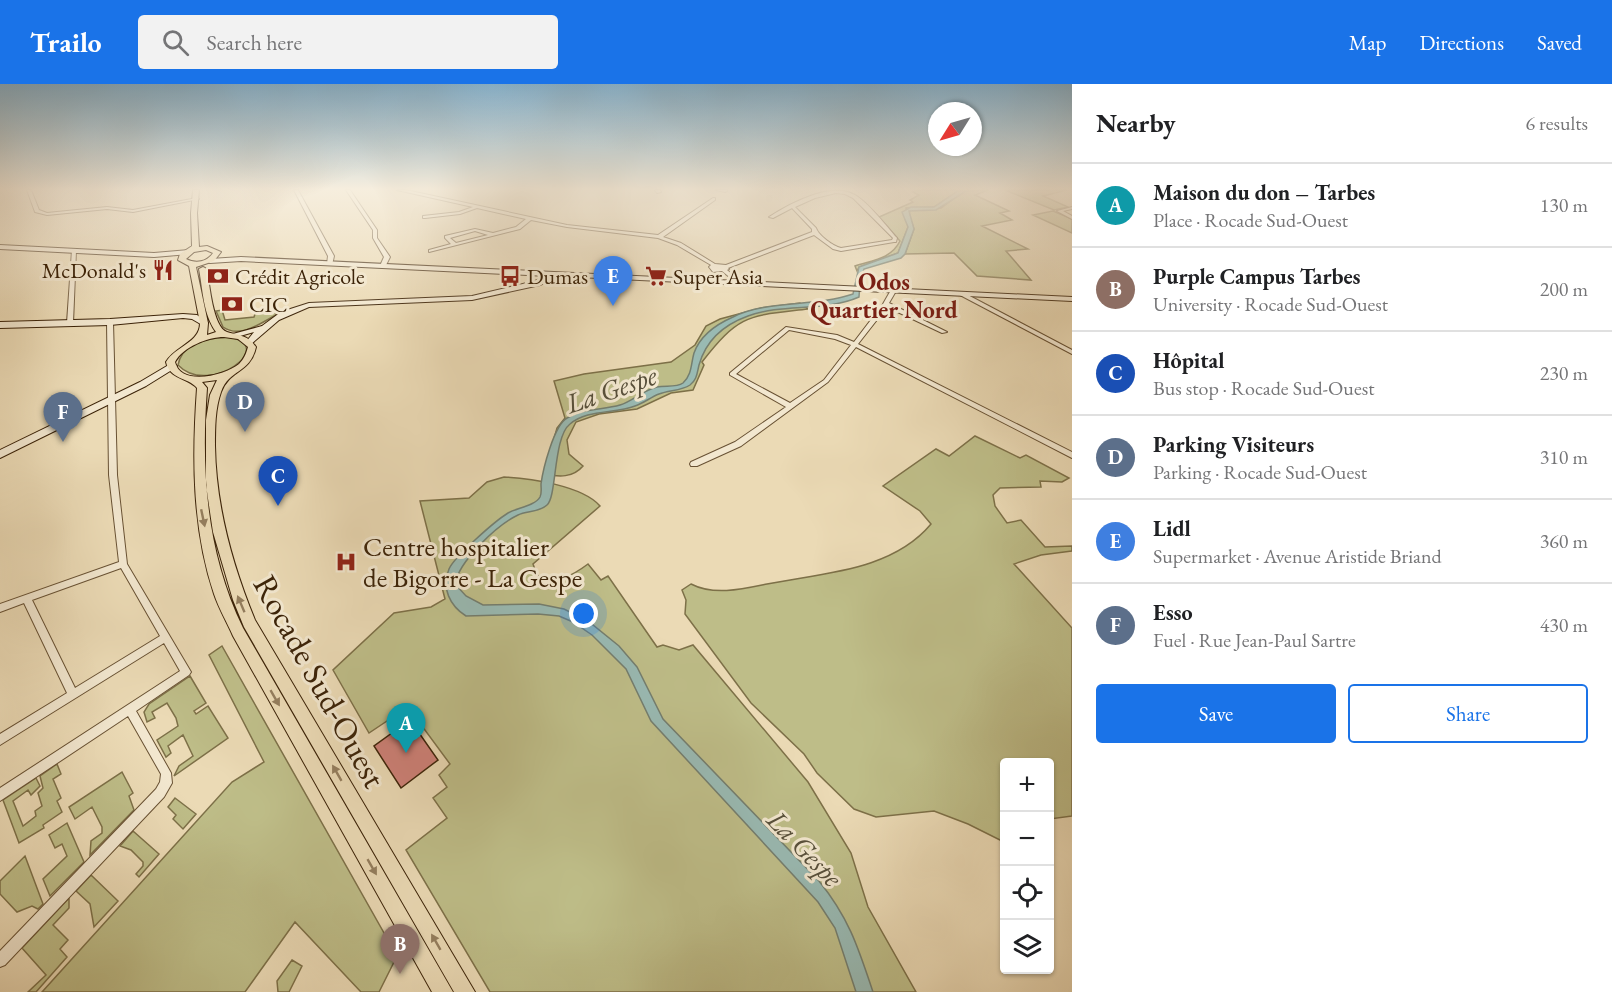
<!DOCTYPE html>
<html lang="en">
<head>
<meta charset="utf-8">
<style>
	body { margin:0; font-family:"EB Garamond",serif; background:#f2f2f2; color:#202124 }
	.controls { position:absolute; right:18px; bottom:18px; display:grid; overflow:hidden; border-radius:6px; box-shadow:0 2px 4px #0004 }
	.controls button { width:54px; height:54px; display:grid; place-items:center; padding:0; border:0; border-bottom:2px solid #e0e0e0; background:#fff; color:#202124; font:30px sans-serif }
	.compass { position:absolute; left:928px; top:18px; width:54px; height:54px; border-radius:50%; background:#fff; box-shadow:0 2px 4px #0004; rotate:233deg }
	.you { position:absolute; left:584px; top:530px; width:21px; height:21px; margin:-15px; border:4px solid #fff; border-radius:50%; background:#1a73e8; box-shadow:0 0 0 9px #1a73e833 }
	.badge { display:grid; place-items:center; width:39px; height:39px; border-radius:50%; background:#1a73e8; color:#fff; font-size:20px; font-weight:700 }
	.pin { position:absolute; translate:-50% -50px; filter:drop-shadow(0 2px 3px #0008) }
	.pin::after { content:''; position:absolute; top:32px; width:21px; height:18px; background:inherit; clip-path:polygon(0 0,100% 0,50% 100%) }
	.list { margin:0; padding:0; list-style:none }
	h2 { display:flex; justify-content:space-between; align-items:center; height:78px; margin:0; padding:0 24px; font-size:26px }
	h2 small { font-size:20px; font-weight:400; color:#757577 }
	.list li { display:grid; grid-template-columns:39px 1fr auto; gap:18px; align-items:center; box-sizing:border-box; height:84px; padding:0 24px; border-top:2px solid #e0e0e0 }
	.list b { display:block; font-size:22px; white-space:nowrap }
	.list p { margin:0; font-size:20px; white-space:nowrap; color:#757577 }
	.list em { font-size:20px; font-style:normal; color:#757577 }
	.actions { display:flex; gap:12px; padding:18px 24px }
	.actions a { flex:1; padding:14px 0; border:2px solid #1a73e8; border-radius:6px; text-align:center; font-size:21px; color:#1a73e8 }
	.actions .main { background:#1a73e8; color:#fff }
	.icon { flex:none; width:33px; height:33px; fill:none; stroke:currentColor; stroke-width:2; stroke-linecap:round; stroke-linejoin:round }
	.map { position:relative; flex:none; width:1072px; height:908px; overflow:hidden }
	header { display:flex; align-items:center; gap:36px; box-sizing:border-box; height:84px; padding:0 30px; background:#1a73e8; color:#fff }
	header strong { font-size:28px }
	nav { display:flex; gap:33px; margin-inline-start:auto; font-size:21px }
	.search { width:420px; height:54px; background:#f2f2f2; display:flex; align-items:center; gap:15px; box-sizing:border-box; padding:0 21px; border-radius:6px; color:#757577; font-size:22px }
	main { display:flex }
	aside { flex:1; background:#fff }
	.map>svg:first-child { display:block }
	.green { fill:#bebd88; stroke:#7d7048; stroke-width:1.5 }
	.water { fill:#99bab3; stroke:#747e6f; stroke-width:1.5 }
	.building { fill:#cf8179; stroke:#3c2308; stroke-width:1.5 }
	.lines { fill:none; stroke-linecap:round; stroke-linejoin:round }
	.street-casing { stroke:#685133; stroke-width:2 }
	.secondary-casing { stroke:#3c2308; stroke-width:2 }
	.primary-casing { stroke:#3c2308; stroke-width:2 }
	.street { fill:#f2e7cf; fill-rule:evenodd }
	.secondary { fill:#f2e7cf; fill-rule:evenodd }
	.primary { fill:#ebdab5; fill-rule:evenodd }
	.oneway { fill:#947e5e }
	.labels { text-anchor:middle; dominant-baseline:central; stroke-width:6; stroke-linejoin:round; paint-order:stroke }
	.far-poi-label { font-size:22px; fill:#3c2308; stroke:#f2e7cf; text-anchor:start }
	.far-neighbourhood-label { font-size:24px; font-weight:bold; fill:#7a1f14; stroke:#f2e7cf }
	.poi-label { font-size:27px; fill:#3c2308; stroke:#f2e7cf; text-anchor:start }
	.water-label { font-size:28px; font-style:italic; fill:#58503b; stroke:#f2e7cf }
	.near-street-label { font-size:33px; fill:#3c2308; stroke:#f2e7cf }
</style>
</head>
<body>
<header>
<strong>Trailo</strong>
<div class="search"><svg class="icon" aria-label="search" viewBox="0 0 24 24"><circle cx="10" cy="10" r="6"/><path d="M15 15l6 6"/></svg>Search here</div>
<nav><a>Map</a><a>Directions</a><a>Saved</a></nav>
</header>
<main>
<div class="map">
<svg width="1072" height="908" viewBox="0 0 1072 908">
	<rect width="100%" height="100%" fill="#ebdab5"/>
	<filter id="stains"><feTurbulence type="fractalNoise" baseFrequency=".00333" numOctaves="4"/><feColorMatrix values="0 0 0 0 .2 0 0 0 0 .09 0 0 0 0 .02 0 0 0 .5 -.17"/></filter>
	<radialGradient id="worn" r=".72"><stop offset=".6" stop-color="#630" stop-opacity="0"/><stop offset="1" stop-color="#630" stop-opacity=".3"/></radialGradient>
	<path class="green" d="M917,106H959L934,123L906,124L908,143L898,169L859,183L857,187L855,182C873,176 891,175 900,157L879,133L913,118L910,116L919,111L913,108Z
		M988,106L975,111L1009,127L1000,129L1012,136L982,142L1028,165L1006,167L1031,196L977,192L954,169L905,170L914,145L909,130L910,126L941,124L964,107Z
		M1005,106H1067L1043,112L1068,123L1054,126Z
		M1053,127L1072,135V149L1033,131Z
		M800,219L808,225C749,232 740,229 702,278L704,281L693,306L671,309L637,325L599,330L576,338L567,356L569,370L583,382C573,394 559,393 544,390L557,344L565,334L554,297L584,290L671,278L695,261L706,242L720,235L761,224Z
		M222,226L225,236L254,233L256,227L275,228L276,231C261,239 240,255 223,243L216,227Z
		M227,253C281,260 209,314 178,281C182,259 207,254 227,253Z
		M975,352L1020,374L1026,371L1069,394L1062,398L1040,397L1041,403L1000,404L993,411L995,422L1007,439L1021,436L1045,463L1072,462V467L1041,471L1014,480L1072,544V732L1050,735V678H1005L1004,758L968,740L934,727L876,733L854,725L817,689L804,670L751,619L685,530L686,516L682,506L691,500C714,512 743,505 767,500C822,489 892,487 931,440L920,427L883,402L936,365L949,372Z
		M504,393C530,394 583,402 600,422L533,480L537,491C556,501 572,492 588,480L601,496L608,492L657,563L663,561L679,566L693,561L808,698L851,769L868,823L916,908H490L406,766L447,734L433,714L447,703L439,691L450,680L408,623L369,649L333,586L394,529L431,523L445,515L420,417L469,414L487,398Z
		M222,562L397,872L379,908H361L295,838L245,908H42L232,698L264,678L209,571Z
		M190,592L206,619L194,627L196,630L208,622L228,654L174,692L179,682L193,672L183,651L168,662L171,669L166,673L157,656L178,642L176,634L167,619L152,628L155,634L147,638L144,628L149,620Z
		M57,680L61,690L53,695L61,714L57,717L62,728L43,741L44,744L19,759L3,716L36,694L40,702L31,711L28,706L13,717L23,742L36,732L35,727L42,722L38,709L43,704L40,692Z
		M122,688L133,709L129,712L134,726L90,771L91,757L102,749V743L92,723L75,735L69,723Z
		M175,714L196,730L183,745L173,735L176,731L168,723Z
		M67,739L84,778L50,812L43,795L67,772L62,760L55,764L49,751Z
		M133,747L159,770L139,793L136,790L143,782V778L131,766L120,762Z
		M25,772L43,820L38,825L32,822L17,828L0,810V797Z
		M91,791L118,817L94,843L90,820L76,807Z
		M69,814V824L53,841L68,856L60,865L67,873L36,908H28L46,891L22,864Z
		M292,876L302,882L289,908H278L277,897Z"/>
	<path class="water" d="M968,106L936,126L909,127L914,145L905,170L901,174L864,185L860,198L859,213C825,228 783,219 748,232C723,241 706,256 699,281C697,289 697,296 690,301C681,307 669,306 659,310C651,313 644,319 635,322C615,330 587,325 570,340C553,353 557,413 547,421C540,428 527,427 518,431C497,441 459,477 455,500L466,512L483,521L539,520L564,525L588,537L619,562L637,583L663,635L819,797C849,834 858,863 873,908H856L835,844L818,818L651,637L626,585L592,551L573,538L559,532L538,530L466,532C450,522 441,504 449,485C454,473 495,437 508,429C516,424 535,422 540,413C542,409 541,405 541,400C543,385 554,341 567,334C583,324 603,326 620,321C633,317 643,306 657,303C665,301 676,304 683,299C692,291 691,279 694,269C700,252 717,240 733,233C766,216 816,223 853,210L859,183L898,169L908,143L902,128L911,123H934L958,107Z"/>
	<path class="building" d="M410,636L438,676L401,704L374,662Z"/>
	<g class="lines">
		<defs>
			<path id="street" d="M27,106H31L39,126L47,129L107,123L133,126L197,114L199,115L133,128L107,125L47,131L35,128Z
				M294,106H298L334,172L332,181L327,180L328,172Z
				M346,106H350L377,146V154L390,173L385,183L380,182L384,173L373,154V146Z
				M397,106H406L567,141L658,151L713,114H715V116L663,153L681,159L715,180L726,181L812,148V145L792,124L773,134L769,133C789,120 831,97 855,111C869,119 886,142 897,154L896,158H894L841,167L833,165L814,151L728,184L729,185L727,186L741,198L738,200L722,187L713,188L709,183L711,181L677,161L658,154L567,143L531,136L520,145L429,168V166L451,160L445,154V152L475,145L493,149L516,143L526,135L477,124L460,130L425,134H423V132L459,128L473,123ZM836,109L845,110L853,114L893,154L892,156L841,164C833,162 819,152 816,144L795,123L815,114ZM475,147L488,151L456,159L450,154Z
				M655,106H660L661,108L657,109Z
				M716,106H727V107L725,108Z
				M1072,123V125L1063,127L1072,132V135L1057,127Z
				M72,166L76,167L73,239L70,241L67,239Z
				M893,205L896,207L889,219L947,248L942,249L887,223L858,260L1072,368V374L856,263L828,298L741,362L697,382H691L690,380L691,378L735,358L786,323L730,291V289L786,243L837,251L854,258L883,220L891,206ZM789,246L835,255L851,261L824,296L790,319L736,290Z
				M960,209H964L1072,266V270L960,211Z
				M110,236L113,238L117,391L127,480L191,588L189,591L136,627L171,689L172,699L164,713L5,881L0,883V867L156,705L160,698L161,690L128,632L0,717V704L180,587L164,559L0,661V650L67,609L24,519L0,528V520L119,478L109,391L107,238ZM121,484L160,552L75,604L32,516Z"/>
			<path id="secondary" d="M0,161L154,169L189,166L193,168L189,170L154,173L0,165Z
				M241,173L1072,213V217L557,192L540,201L472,216L309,223L279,236L250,261L246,258L254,248L233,254L229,251L262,242L281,228L309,219L472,212L535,197L547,192L241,177L210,179L206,177L210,175Z
				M183,230L197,231L208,239L204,242L192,235L183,234L110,241L0,244V238L110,235Z
				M172,279L177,282L175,284L146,302L0,374V366L140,298Z"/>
			<path id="primary" d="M193,106H199L197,129L199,163L207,162L221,168L214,177L196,183L208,239L207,251L216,248C203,230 203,206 199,185L203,183L207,185C209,198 213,244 227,248C240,252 248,251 256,263C250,290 229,285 221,308C215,325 215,344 215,362C216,423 232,480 255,536L475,908H454L244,543L233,516L213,448L206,401V336L210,311L217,296L202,298L207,304C201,387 206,468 243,544L453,908H432L233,552C227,538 219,525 214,510C192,444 192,373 197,304C188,293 170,296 166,278C175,262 200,259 200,239L189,182L178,176L180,170L192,162L191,129ZM206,166L213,169C207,178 196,180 186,175L194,168ZM224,253L238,255L248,263C246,270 244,275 239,280C226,291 181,303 175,278C183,263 208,253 224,253Z"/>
		</defs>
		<use href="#street" class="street-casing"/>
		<use href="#secondary" class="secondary-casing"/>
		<use href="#primary" class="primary-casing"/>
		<use href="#street" class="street"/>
		<use href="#secondary" class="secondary"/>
		<use href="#primary" class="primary"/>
	</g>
	<defs><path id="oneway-solid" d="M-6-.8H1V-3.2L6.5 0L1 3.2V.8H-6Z" transform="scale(1.5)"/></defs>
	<g class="oneway">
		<use href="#oneway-solid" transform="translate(203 434) rotate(78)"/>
		<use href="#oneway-solid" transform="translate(241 520) rotate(-113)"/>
		<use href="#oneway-solid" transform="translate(275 614) rotate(60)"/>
		<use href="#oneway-solid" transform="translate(337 689) rotate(-120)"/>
		<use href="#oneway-solid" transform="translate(372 783) rotate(60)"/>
		<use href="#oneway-solid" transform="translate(436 858) rotate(-120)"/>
	</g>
	<linearGradient id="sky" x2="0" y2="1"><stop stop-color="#88b6d3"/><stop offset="0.45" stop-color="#f6eede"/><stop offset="1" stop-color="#f6eede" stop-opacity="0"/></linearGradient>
	<rect width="1072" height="233" fill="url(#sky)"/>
	<defs>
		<symbol id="restaurant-bare" viewBox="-9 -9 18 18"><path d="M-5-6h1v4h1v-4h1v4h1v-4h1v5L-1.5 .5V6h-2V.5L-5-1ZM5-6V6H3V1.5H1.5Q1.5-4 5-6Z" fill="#8f2418" stroke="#f2e7cf" stroke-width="2.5" paint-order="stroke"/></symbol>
		<symbol id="bank-bare" viewBox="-9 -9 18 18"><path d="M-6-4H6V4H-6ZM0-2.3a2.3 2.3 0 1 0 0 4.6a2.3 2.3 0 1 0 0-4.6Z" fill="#8f2418" stroke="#f2e7cf" stroke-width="2.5" paint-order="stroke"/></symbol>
		<symbol id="bus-bare" viewBox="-9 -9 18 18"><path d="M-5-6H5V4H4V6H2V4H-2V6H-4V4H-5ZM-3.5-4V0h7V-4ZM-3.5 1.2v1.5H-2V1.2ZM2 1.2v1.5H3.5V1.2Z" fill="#8f2418" stroke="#f2e7cf" stroke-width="2.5" paint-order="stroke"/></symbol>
		<symbol id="supermarket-bare" viewBox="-9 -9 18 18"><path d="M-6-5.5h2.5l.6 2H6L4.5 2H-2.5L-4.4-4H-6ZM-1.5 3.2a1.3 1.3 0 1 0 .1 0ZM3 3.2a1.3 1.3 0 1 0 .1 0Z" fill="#8f2418" stroke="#f2e7cf" stroke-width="2.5" paint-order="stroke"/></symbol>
		<symbol id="hospital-bare" viewBox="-9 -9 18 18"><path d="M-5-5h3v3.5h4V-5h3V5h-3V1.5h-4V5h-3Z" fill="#8f2418" stroke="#f2e7cf" stroke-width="2.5" paint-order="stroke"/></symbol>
	</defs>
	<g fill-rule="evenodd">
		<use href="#restaurant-bare" x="148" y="171" width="30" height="30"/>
		<use href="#bank-bare" x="203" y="177" width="30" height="30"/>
		<use href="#bus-bare" x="495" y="177" width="30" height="30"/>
		<use href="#supermarket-bare" x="641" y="177" width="30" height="30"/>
		<use href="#bank-bare" x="217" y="205" width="30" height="30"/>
		<use href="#hospital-bare" x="331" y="463" width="30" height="30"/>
	</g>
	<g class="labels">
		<g class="far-poi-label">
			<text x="146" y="186" text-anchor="end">McDonald's</text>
			<text x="235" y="192">Crédit Agricole</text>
			<text x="527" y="192">Dumas</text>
			<text x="673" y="192">Super Asia</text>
			<text x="249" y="220">CIC</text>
		</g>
		<g class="far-neighbourhood-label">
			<text x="884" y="197">Odos<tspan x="884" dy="28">Quartier Nord</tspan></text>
		</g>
		<g class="poi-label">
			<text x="363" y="462">Centre hospitalier<tspan x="363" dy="31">de Bigorre - La Gespe</tspan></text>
		</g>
		<g class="water-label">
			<text transform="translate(611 305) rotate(-19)">La Gespe</text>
			<text transform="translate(805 764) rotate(46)">La Gespe</text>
		</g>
		<g class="near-street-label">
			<text transform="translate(320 597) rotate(61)">Rocade Sud-Ouest</text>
		</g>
	</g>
	<rect width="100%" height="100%" filter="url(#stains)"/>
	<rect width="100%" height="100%" fill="url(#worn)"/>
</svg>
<div class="controls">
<button>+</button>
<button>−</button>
<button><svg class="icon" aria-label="locate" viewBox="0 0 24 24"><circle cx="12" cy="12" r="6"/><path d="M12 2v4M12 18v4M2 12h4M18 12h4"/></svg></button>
<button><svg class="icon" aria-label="layers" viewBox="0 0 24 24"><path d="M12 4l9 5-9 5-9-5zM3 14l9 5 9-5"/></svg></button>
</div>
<svg class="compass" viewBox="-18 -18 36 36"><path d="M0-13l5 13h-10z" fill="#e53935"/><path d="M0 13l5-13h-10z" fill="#757577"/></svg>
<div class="you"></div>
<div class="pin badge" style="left:406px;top:669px;background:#0f9aa8">A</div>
<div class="pin badge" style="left:400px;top:890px;background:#8d6e63">B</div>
<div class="pin badge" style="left:278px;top:422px;background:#1a4fb4">C</div>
<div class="pin badge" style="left:245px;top:348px;background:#5c6f8a">D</div>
<div class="pin badge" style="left:613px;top:222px;background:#3f7fe0">E</div>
<div class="pin badge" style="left:63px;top:358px;background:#5c6f8a">F</div>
</div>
<aside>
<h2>Nearby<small>6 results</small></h2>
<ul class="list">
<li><span class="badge" style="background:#0f9aa8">A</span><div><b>Maison du don – Tarbes</b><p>Place · Rocade Sud-Ouest</p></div><em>130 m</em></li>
<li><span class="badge" style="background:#8d6e63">B</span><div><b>Purple Campus Tarbes</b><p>University · Rocade Sud-Ouest</p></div><em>200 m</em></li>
<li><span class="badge" style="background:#1a4fb4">C</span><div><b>Hôpital</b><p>Bus stop · Rocade Sud-Ouest</p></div><em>230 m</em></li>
<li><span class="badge" style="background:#5c6f8a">D</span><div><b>Parking Visiteurs</b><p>Parking · Rocade Sud-Ouest</p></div><em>310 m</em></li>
<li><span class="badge" style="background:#3f7fe0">E</span><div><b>Lidl</b><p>Supermarket · Avenue Aristide Briand</p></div><em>360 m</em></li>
<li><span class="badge" style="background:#5c6f8a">F</span><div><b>Esso</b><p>Fuel · Rue Jean-Paul Sartre</p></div><em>430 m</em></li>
</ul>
<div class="actions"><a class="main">Save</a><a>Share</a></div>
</aside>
</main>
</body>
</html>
